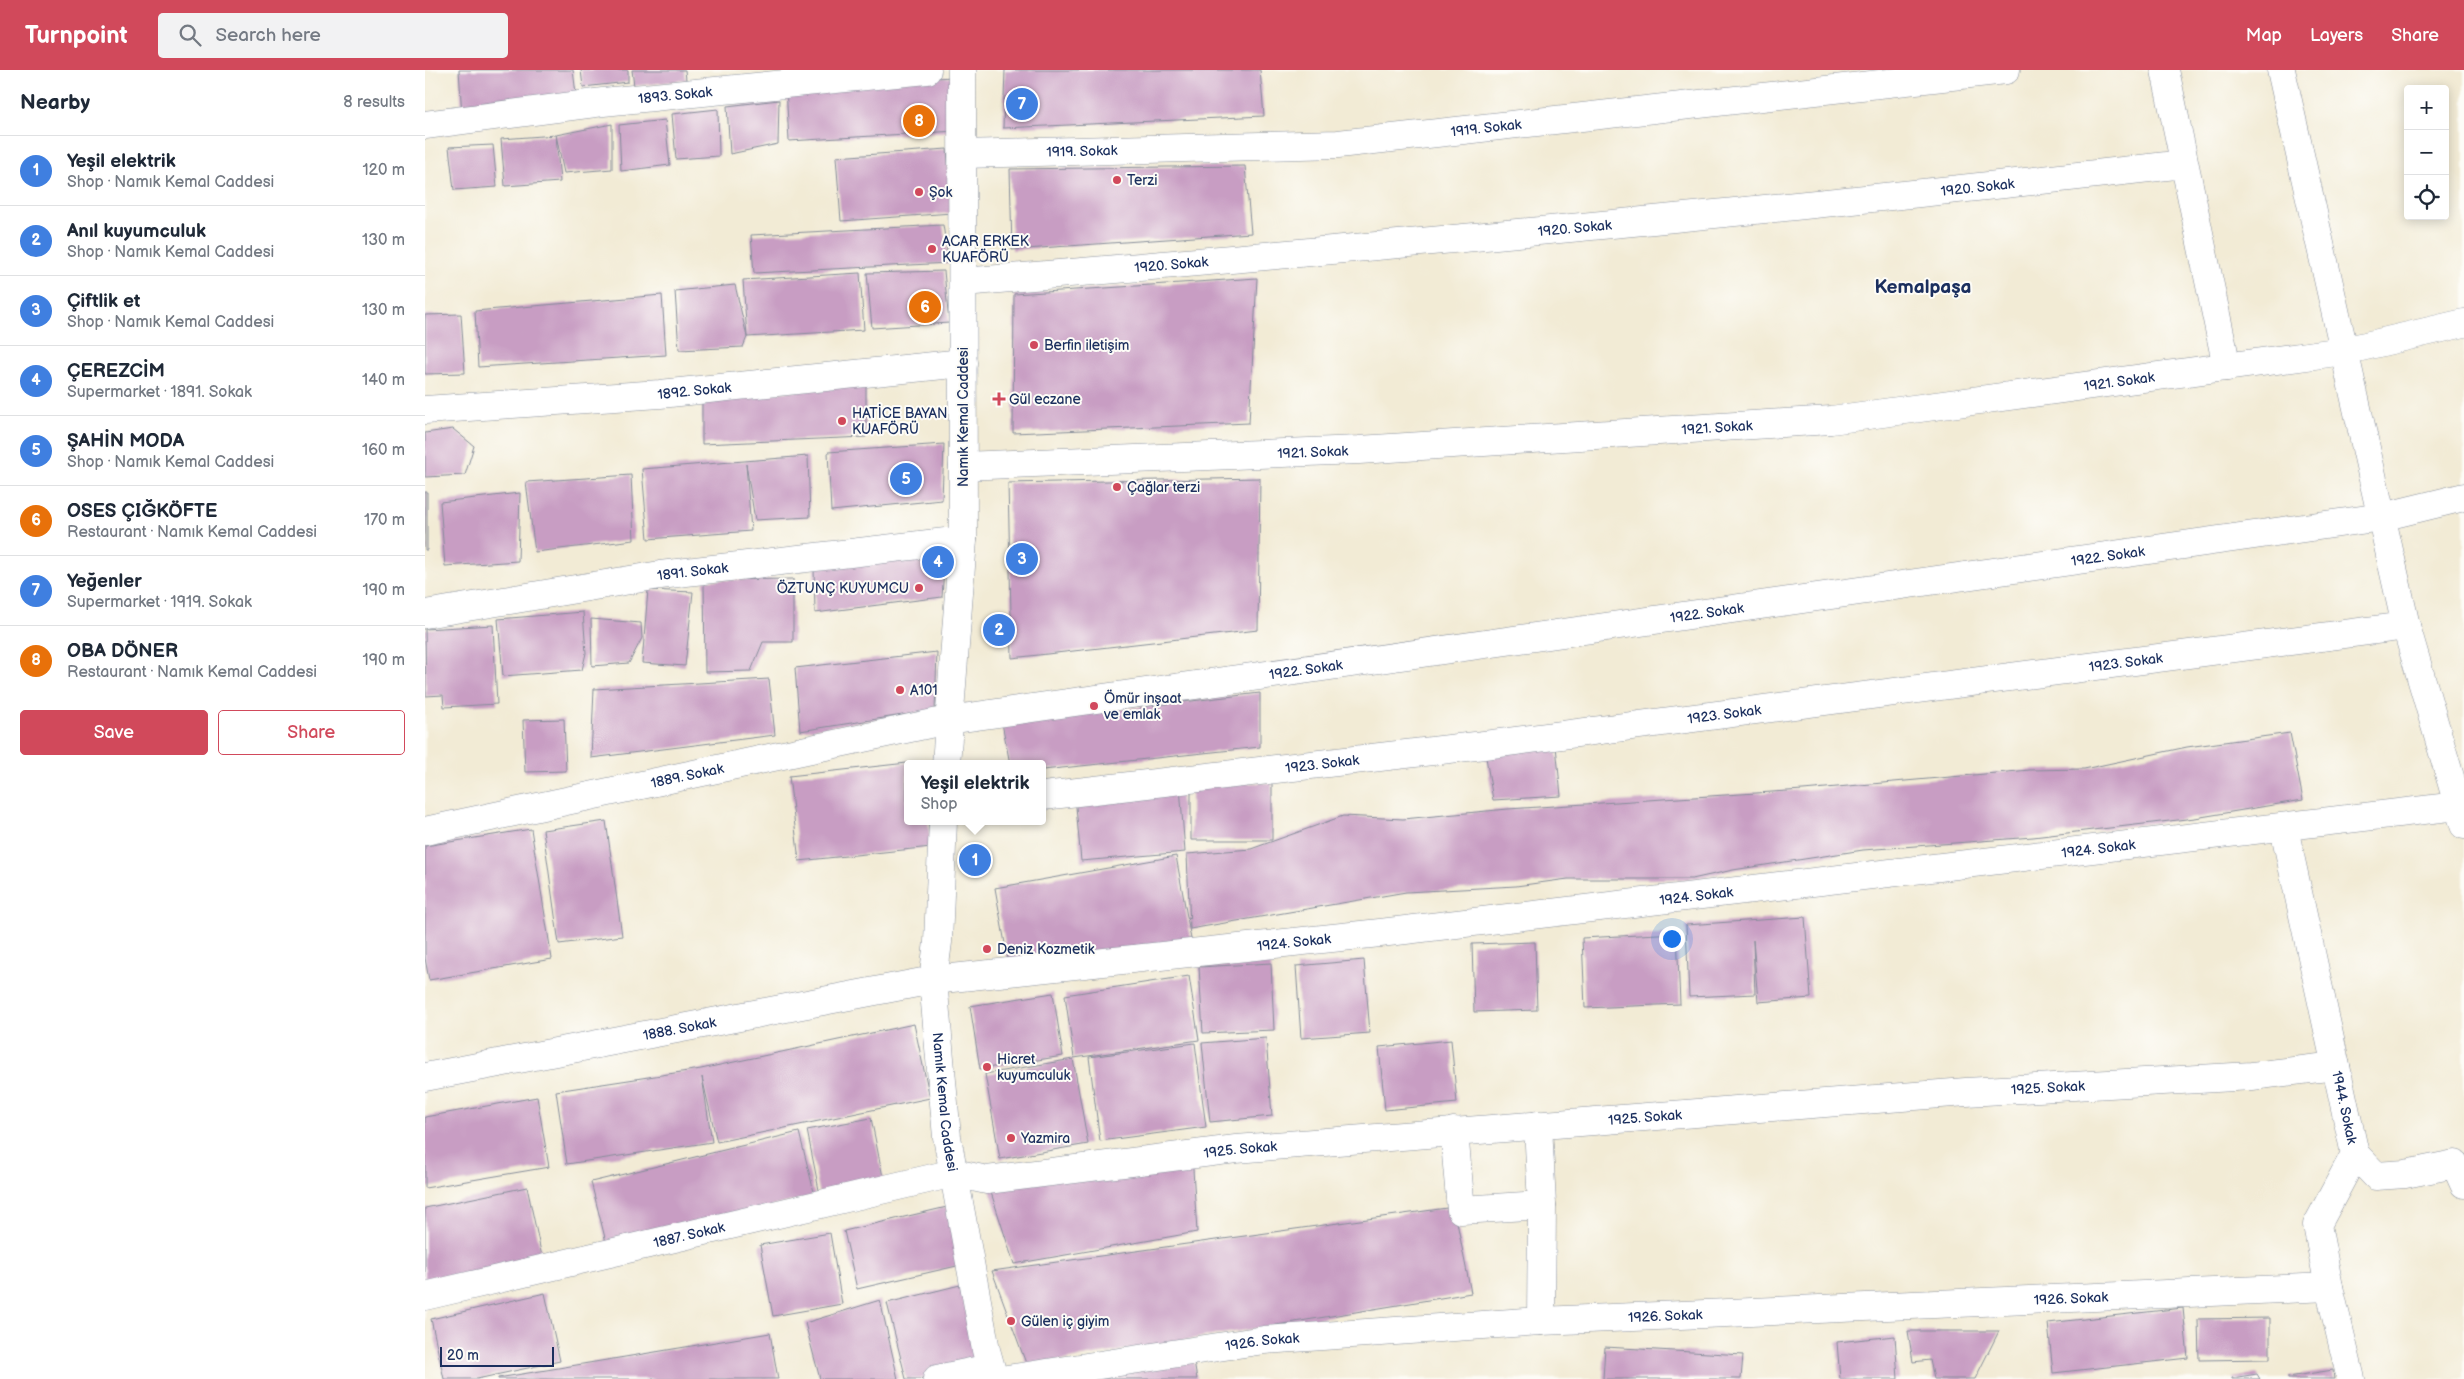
<!DOCTYPE html>
<html lang="en">
<head>
<meta charset="utf-8">
<style>
	body { margin:0; font-family:"Balsamiq Sans",sans-serif; background:#f2f2f3; color:#1f2937 }
	.controls { position:absolute; right:15px; top:15px; display:grid; overflow:hidden; border-radius:5px; box-shadow:0 2px 12px #0003 }
	.controls button { width:45px; height:45px; display:grid; place-items:center; padding:0; border:0; border-bottom:1px solid #e0e1e3; background:#fff; color:#1f2937; font:25px sans-serif }
	.scale { position:absolute; left:15px; bottom:12px; width:114px; box-sizing:border-box; padding-left:5px; border:2px solid #1b2f5e; border-top:0; font-size:14px; line-height:18px; white-space:nowrap; color:#1b2f5e; -webkit-text-stroke:4px #fdfcf7; paint-order:stroke }
	.you { position:absolute; left:1246px; top:868px; width:18px; height:18px; margin:-12px; border:4px solid #fff; border-radius:50%; background:#1a73e8; box-shadow:0 0 0 8px #1a73e833 }
	.badge { display:grid; place-items:center; width:32px; height:32px; border-radius:50%; background:#d1495b; color:#fff; font-size:16px; font-weight:700 }
	.pin { position:absolute; translate:-50% -50%; border:2px solid #fff; box-shadow:0 1px 5px #0006 }
	.popup { position:absolute; left:479px; top:690px; width:142px; height:65px; box-sizing:border-box; display:grid; place-content:center; border-radius:5px; background:#fff; filter:drop-shadow(0 1px 4px #0005); font-size:16px; white-space:nowrap; color:#747a83 }
	.popup b { font-size:19px; color:#1f2937 }
	.popup::after { content:''; position:absolute; left:50%; top:100%; margin-left:-10px; border:10px solid transparent; border-top-color:#fff }
	.list { margin:0; padding:0; list-style:none }
	h2 { display:flex; justify-content:space-between; align-items:center; height:65px; margin:0; padding:0 20px; font-size:21px }
	h2 small { font-size:16px; font-weight:400; color:#747a83 }
	.list li { display:grid; grid-template-columns:32px 1fr auto; gap:15px; align-items:center; box-sizing:border-box; height:70px; padding:0 20px; border-top:1px solid #e0e1e3 }
	.list b { display:block; font-size:19px; white-space:nowrap }
	.list p { margin:0; font-size:16px; white-space:nowrap; color:#747a83 }
	.list em { font-size:16px; font-style:normal; color:#747a83 }
	.actions { display:flex; gap:10px; padding:15px 20px }
	.actions a { flex:1; padding:11px 0; border:1px solid #d1495b; border-radius:5px; text-align:center; font-size:18px; color:#d1495b }
	.actions .main { background:#d1495b; color:#fff }
	.icon { flex:none; width:28px; height:28px; fill:none; stroke:currentColor; stroke-width:2; stroke-linecap:round; stroke-linejoin:round }
	.map { position:relative; flex:none; width:2039px; height:1309px; overflow:hidden }
	header { display:flex; align-items:center; gap:30px; box-sizing:border-box; height:70px; padding:0 25px; background:#d1495b; color:#fff }
	header strong { font-size:24px }
	nav { display:flex; gap:28px; margin-inline-start:auto; font-size:18px }
	.search { width:350px; height:45px; background:#f2f2f3; display:flex; align-items:center; gap:12px; box-sizing:border-box; padding:0 18px; border-radius:5px; color:#747a83; font-size:19px }
	main { display:flex }
	aside { flex:1; background:#fff }
	.map>svg:first-child { display:block }
	.building { fill:#c89dc3 }
	.lines { fill:none; stroke-linecap:round; stroke-linejoin:round }
	.minor-casing { stroke:#868d9a; stroke-width:29 }
	.tertiary-casing { stroke:#868d9a; stroke-width:29 }
	.minor { stroke:#fff; stroke-width:28 }
	.tertiary { stroke:#fff; stroke-width:28 }
	.poi-dot { fill:#d1495b; stroke:#fdfcf7; stroke-width:2 }
	.labels { text-anchor:middle; dominant-baseline:central; stroke-width:4; stroke-linejoin:round; paint-order:stroke }
	.street-label { font-size:14px; fill:#1b2f5e; stroke:#fdfcf7 }
	.poi-label { font-size:14px; fill:#1b2f5e; stroke:#fdfcf7; text-anchor:start }
	.district-label { font-size:19px; font-weight:bold; fill:#1b2f5e; stroke:#fdfcf7 }
</style>
</head>
<body>
<header>
<strong>Turnpoint</strong>
<div class="search"><svg class="icon" aria-label="search" viewBox="0 0 24 24"><circle cx="10" cy="10" r="6"/><path d="M15 15l6 6"/></svg>Search here</div>
<nav><a>Map</a><a>Layers</a><a>Share</a></nav>
</header>
<main>
<aside>
<h2>Nearby<small>8 results</small></h2>
<ul class="list">
<li><span class="badge" style="background:#3f7fe0">1</span><div><b>Yeşil elektrik</b><p>Shop · Namık Kemal Caddesi</p></div><em>120 m</em></li>
<li><span class="badge" style="background:#3f7fe0">2</span><div><b>Anıl kuyumculuk</b><p>Shop · Namık Kemal Caddesi</p></div><em>130 m</em></li>
<li><span class="badge" style="background:#3f7fe0">3</span><div><b>Çiftlik et</b><p>Shop · Namık Kemal Caddesi</p></div><em>130 m</em></li>
<li><span class="badge" style="background:#3f7fe0">4</span><div><b>ÇEREZCİM</b><p>Supermarket · 1891. Sokak</p></div><em>140 m</em></li>
<li><span class="badge" style="background:#3f7fe0">5</span><div><b>ŞAHİN MODA</b><p>Shop · Namık Kemal Caddesi</p></div><em>160 m</em></li>
<li><span class="badge" style="background:#e8710a">6</span><div><b>OSES ÇIĞKÖFTE</b><p>Restaurant · Namık Kemal Caddesi</p></div><em>170 m</em></li>
<li><span class="badge" style="background:#3f7fe0">7</span><div><b>Yeğenler</b><p>Supermarket · 1919. Sokak</p></div><em>190 m</em></li>
<li><span class="badge" style="background:#e8710a">8</span><div><b>OBA DÖNER</b><p>Restaurant · Namık Kemal Caddesi</p></div><em>190 m</em></li>
</ul>
<div class="actions"><a class="main">Save</a><a>Share</a></div>
</aside>
<div class="map">
<svg width="2039" height="1309" viewBox="0 0 2039 1309">
	<rect width="100%" height="100%" fill="#fdfcf7"/>
	<filter id="ink" filterUnits="userSpaceOnUse"><feTurbulence type="fractalNoise" baseFrequency=".02" numOctaves="2"/><feDisplacementMap in="SourceGraphic" scale="10" xChannelSelector="R" yChannelSelector="G"/><feConvolveMatrix kernelMatrix="1 2 1 2 8 2 1 2 1" color-interpolation-filters="sRGB"/></filter>
	<filter id="wash" filterUnits="userSpaceOnUse"><feTurbulence type="fractalNoise" baseFrequency=".0096" numOctaves="4" result="noise"/><feDisplacementMap in="SourceGraphic" scale="20" xChannelSelector="R" yChannelSelector="G"/><feGaussianBlur stdDeviation="1.12" result="paint"/><feColorMatrix in="noise" values="0 0 0 0 0 0 0 0 0 0 0 0 0 0 0 0 0 1.4 0 .05"/><feComposite in="paint" operator="in"/></filter>
	<g filter="url(#wash)">
		<rect width="100%" height="100%" fill="#f2ebd5"/>
		<g id="blocks">
			<path class="building" d="M34,0H148L151,24L37,45Z
				M156,0H203V12L158,17Z
				M207,0H260L261,10L209,16Z
				M580,0H835L839,46L578,58Z
				M527,7L531,61L364,71L361,17Z
				M354,30L353,74L305,84L302,36Z
				M293,39L294,86L251,89L247,44Z
				M240,50L245,95L196,101L194,55Z
				M187,54V99L139,103L131,65L135,112L80,116L76,69L131,65Z
				M68,75L72,117L29,120L24,77Z
				M522,79L527,143L416,151L411,87Z
				M820,96L826,163L587,180L585,99Z
				M518,155L524,193L329,203L326,165Z
				M519,201L524,253L447,258L442,203Z
				M435,203L439,260L322,267L318,210Z
				M832,208L824,353L588,363L589,224Z
				M310,215L322,267L318,277L254,280L250,221Z
				M237,225L241,285L53,297L50,241Z
				M36,244L40,303L0,304V245Z
				M441,314V367L277,374V330Z
				M28,359L49,376L40,405L0,407V363Z
				M519,374L517,430L406,441L403,382Z
				M383,386L385,447L330,450L321,394L326,461L223,469L217,399Z
				M206,405L209,470L110,482L101,412Z
				M835,408L833,560L587,588L583,413Z
				M0,422H2V480H0Z
				M95,423L93,491L20,496L15,432Z
				M520,484L517,527L390,543L389,497Z
				M368,509V572H338L326,601L280,602L279,510Z
				M223,520L268,522L260,596L217,593Z
				M158,542L161,583L157,600L78,606L73,549Z
				M166,549L216,553L217,568L204,593L167,596Z
				M68,555L72,634L19,637L18,625L1,626L0,559Z
				M512,582L510,640L375,661L370,598Z
				M344,609L350,665L166,688L169,619Z
				M835,623V677L618,700V694H585L577,653Z
				M139,649L141,701L100,702L98,650Z
				M1865,663L1878,730L1770,748L1608,767L1438,780L1308,800L1267,809H1143L1091,816L981,822L765,859L762,784L826,779L918,746L978,749L1083,739L1378,720L1605,700L1659,699L1762,677Z
				M1130,666L1136,726L1068,730L1059,675Z
				M482,693V751H503L506,777L374,791L364,706Z
				M766,713H847V770H766Z
				M755,717L760,782L656,791L650,726Z
				M181,751L197,866L134,874L118,760Z
				M106,759L127,889L4,910L0,888V776Z
				M751,786L766,869L585,901L570,818Z
				M1380,847L1386,928L1333,932L1328,870L1330,924L1264,927L1261,855Z
				M1252,863L1255,934L1160,938L1157,868Z
				M1110,872L1112,940L1049,942L1047,874Z
				M939,890L945,963L876,968L871,896Z
				M846,893L849,960L778,963L774,897Z
				M764,906L774,970L649,988L640,925Z
				M628,923L638,986L555,999L545,936Z
				M489,954L505,1028L292,1072L277,1007L287,1072L142,1094L131,1021L276,999Z
				M841,968L847,1046L785,1052L777,973Z
				M1026,970L1032,1033L960,1040L954,977Z
				M770,973L781,1057L675,1071L664,987Z
				M648,989L663,1074L575,1089L560,1004Z
				M112,1027L124,1097L0,1118V1047Z
				M446,1048L460,1117L396,1130L382,1060Z
				M374,1062L390,1126L182,1176L166,1112Z
				M767,1084L772,1162L589,1194L562,1110Z
				M102,1117L119,1196L0,1221V1138Z
				M522,1137L536,1195L432,1219L419,1161Z
				M1029,1137L1046,1223L602,1296L567,1201Z
				M405,1163L417,1234L348,1246L335,1175Z
				M535,1215L555,1294L494,1309H481L462,1233Z
				M120,1223L135,1291L52,1309H19L6,1249Z
				M455,1230L473,1309H395L380,1253Z
				M1758,1238L1763,1288L1628,1303L1623,1253Z
				M1845,1248V1289L1774,1290L1773,1249Z
				M1483,1261H1574L1550,1309H1509L1505,1290L1488,1292Z
				M345,1263L353,1309H73V1308Z
				M1470,1266L1473,1309H1415L1412,1272Z
				M1180,1277L1318,1285L1316,1309H1178Z
				M769,1292L772,1309H656Z
				M1908,1300L1909,1309H1863V1307Z
				M1832,1304L1835,1309H1807V1308Z"/>
		</g>
	</g>
	<g filter="url(#ink)">
		<use href="#blocks" fill-opacity="0" stroke="#868d9a" stroke-width="1"/>
		<g class="lines">
			<defs>
				<g id="minor">
					<path d="M1740,0L1802,297"/>
					<path d="M1856,0L1981,556L2039,755"/>
					<path id="s1" d="M0,55L178,32L502,0"/>
					<path id="s2" d="M538,84L913,74L1581,0"/>
					<path id="s3" d="M538,212C946,178 1353,141 1759,94"/>
					<path id="s4" d="M0,340L235,324L538,293"/>
					<path id="s5" d="M538,396L934,380L1406,350L1919,281L2039,253"/>
					<path id="s6" d="M0,544L235,505L538,470"/>
					<path id="s7" d="M618,726L1059,675L1981,556"/>
					<path id="s8" d="M1859,758L1930,1084L1892,1155L1904,1217L1926,1309"/>
					<path id="s9" d="M0,761L523,650L1957,447L2039,427"/>
					<path id="s10" d="M0,1007L508,910L955,863L2033,736"/>
					<path d="M1113,1055L1117,1135L1116,1251"/>
					<path d="M1029,1061L1036,1140L1117,1135"/>
					<path d="M1930,1084L1951,1106L1980,1104L2030,1094L2039,1114"/>
					<path id="s11" d="M0,1226L529,1103L562,1110L811,1079L1541,1022L1827,1006L1911,996"/>
					<path d="M512,1309L565,1298"/>
					<path id="s12" d="M582,1309L839,1270L1116,1251L1904,1217"/>
				</g>
				<g id="tertiary">
					<path d="M521,694L538,470L537,0"/>
					<path id="s13" d="M518,751L513,872L508,910L522,1067L561,1280L569,1309"/>
				</g>
			</defs>
			<use href="#minor" class="minor-casing"/>
			<use href="#tertiary" class="tertiary-casing"/>
			<use href="#minor" class="minor"/>
			<use href="#tertiary" class="tertiary"/>
		</g>
	</g>
	<g class="poi-dot">
		<circle cx="692" cy="110" r="5"/>
		<circle cx="494" cy="122" r="5"/>
		<circle cx="507" cy="179" r="5"/>
		<circle cx="609" cy="275" r="5"/>
		<path d="M571.5 321.5h5v5h5v5h-5v5h-5v-5h-5v-5h5z"/>
		<circle cx="417" cy="351" r="5"/>
		<circle cx="692" cy="417" r="5"/>
		<circle cx="494" cy="518" r="5"/>
		<circle cx="475" cy="620" r="5"/>
		<circle cx="669" cy="636" r="5"/>
		<circle cx="562" cy="879" r="5"/>
		<circle cx="562" cy="997" r="5"/>
		<circle cx="586" cy="1068" r="5"/>
		<circle cx="586" cy="1251" r="5"/>
	</g>
	<g class="labels">
		<g class="street-label">
			<text stroke="none"><textPath href="#s1" startOffset="252">1893. Sokak</textPath></text>
			<text stroke="none"><textPath href="#s2" startOffset="524">1919. Sokak</textPath></text>
			<text stroke="none"><textPath href="#s2" startOffset="119">1919. Sokak</textPath></text>
			<text stroke="none"><textPath href="#s3" startOffset="1019">1920. Sokak</textPath></text>
			<text stroke="none"><textPath href="#s3" startOffset="614">1920. Sokak</textPath></text>
			<text stroke="none"><textPath href="#s3" startOffset="209">1920. Sokak</textPath></text>
			<text stroke="none"><textPath href="#s5" startOffset="1160">1921. Sokak</textPath></text>
			<text stroke="none"><textPath href="#s4" startOffset="270">1892. Sokak</textPath></text>
			<text transform="translate(538 347) rotate(-90)">Namık Kemal Caddesi</text>
			<text stroke="none"><textPath href="#s5" startOffset="755">1921. Sokak</textPath></text>
			<text stroke="none"><textPath href="#s5" startOffset="350">1921. Sokak</textPath></text>
			<text stroke="none"><textPath href="#s9" startOffset="1706">1922. Sokak</textPath></text>
			<text stroke="none"><textPath href="#s6" startOffset="271">1891. Sokak</textPath></text>
			<text stroke="none"><textPath href="#s9" startOffset="1301">1922. Sokak</textPath></text>
			<text stroke="none"><textPath href="#s7" startOffset="1091">1923. Sokak</textPath></text>
			<text stroke="none"><textPath href="#s9" startOffset="896">1922. Sokak</textPath></text>
			<text stroke="none"><textPath href="#s7" startOffset="686">1923. Sokak</textPath></text>
			<text stroke="none"><textPath href="#s7" startOffset="281">1923. Sokak</textPath></text>
			<text stroke="none"><textPath href="#s9" startOffset="268">1889. Sokak</textPath></text>
			<text stroke="none"><textPath href="#s10" startOffset="1690">1924. Sokak</textPath></text>
			<text stroke="none"><textPath href="#s10" startOffset="1285">1924. Sokak</textPath></text>
			<text stroke="none"><textPath href="#s10" startOffset="880">1924. Sokak</textPath></text>
			<text stroke="none"><textPath href="#s10" startOffset="259">1888. Sokak</textPath></text>
			<text stroke="none"><textPath href="#s11" startOffset="1642">1925. Sokak</textPath></text>
			<text stroke="none"><textPath href="#s13" startOffset="282">Namık Kemal Caddesi</textPath></text>
			<text stroke="none"><textPath href="#s8" startOffset="286">1944. Sokak</textPath></text>
			<text stroke="none"><textPath href="#s11" startOffset="1238">1925. Sokak</textPath></text>
			<text stroke="none"><textPath href="#s11" startOffset="832">1925. Sokak</textPath></text>
			<text stroke="none"><textPath href="#s11" startOffset="271">1887. Sokak</textPath></text>
			<text stroke="none"><textPath href="#s12" startOffset="1068">1926. Sokak</textPath></text>
			<text stroke="none"><textPath href="#s12" startOffset="662">1926. Sokak</textPath></text>
			<text stroke="none"><textPath href="#s12" startOffset="258">1926. Sokak</textPath></text>
		</g>
		<g class="poi-label">
			<text x="702" y="110">Terzi</text>
			<text x="504" y="122">Şok</text>
			<text x="517" y="171">ACAR ERKEK<tspan x="517" dy="16">KUAFÖRÜ</tspan></text>
			<text x="619" y="275">Berfin iletişim</text>
			<text x="584" y="329">Gül eczane</text>
			<text x="427" y="343">HATİCE BAYAN<tspan x="427" dy="16">KUAFÖRÜ</tspan></text>
			<text x="702" y="417">Çağlar terzi</text>
			<text x="484" y="518" text-anchor="end">ÖZTUNÇ KUYUMCU</text>
			<text x="485" y="620">A101</text>
			<text x="679" y="628">Ömür inşaat<tspan x="679" dy="16">ve emlak</tspan></text>
			<text x="572" y="879">Deniz Kozmetik</text>
			<text x="572" y="989">Hicret<tspan x="572" dy="16">kuyumculuk</tspan></text>
			<text x="596" y="1068">Yazmira</text>
			<text x="596" y="1251">Gülen iç giyim</text>
		</g>
		<g class="district-label">
			<text x="1498" y="217">Kemalpaşa</text>
		</g>
	</g>
</svg>
<div class="controls">
<button>+</button>
<button>−</button>
<button><svg class="icon" aria-label="locate" viewBox="0 0 24 24"><circle cx="12" cy="12" r="6"/><path d="M12 2v4M12 18v4M2 12h4M18 12h4"/></svg></button>
</div>
<div class="scale">20 m</div>
<div class="you"></div>
<div class="pin badge" style="left:550px;top:790px;background:#3f7fe0">1</div>
<div class="popup"><b>Yeşil elektrik</b>Shop</div>
<div class="pin badge" style="left:574px;top:560px;background:#3f7fe0">2</div>
<div class="pin badge" style="left:597px;top:489px;background:#3f7fe0">3</div>
<div class="pin badge" style="left:513px;top:492px;background:#3f7fe0">4</div>
<div class="pin badge" style="left:481px;top:409px;background:#3f7fe0">5</div>
<div class="pin badge" style="left:500px;top:237px;background:#e8710a">6</div>
<div class="pin badge" style="left:597px;top:34px;background:#3f7fe0">7</div>
<div class="pin badge" style="left:494px;top:51px;background:#e8710a">8</div>
</div>
</main>
</body>
</html>
